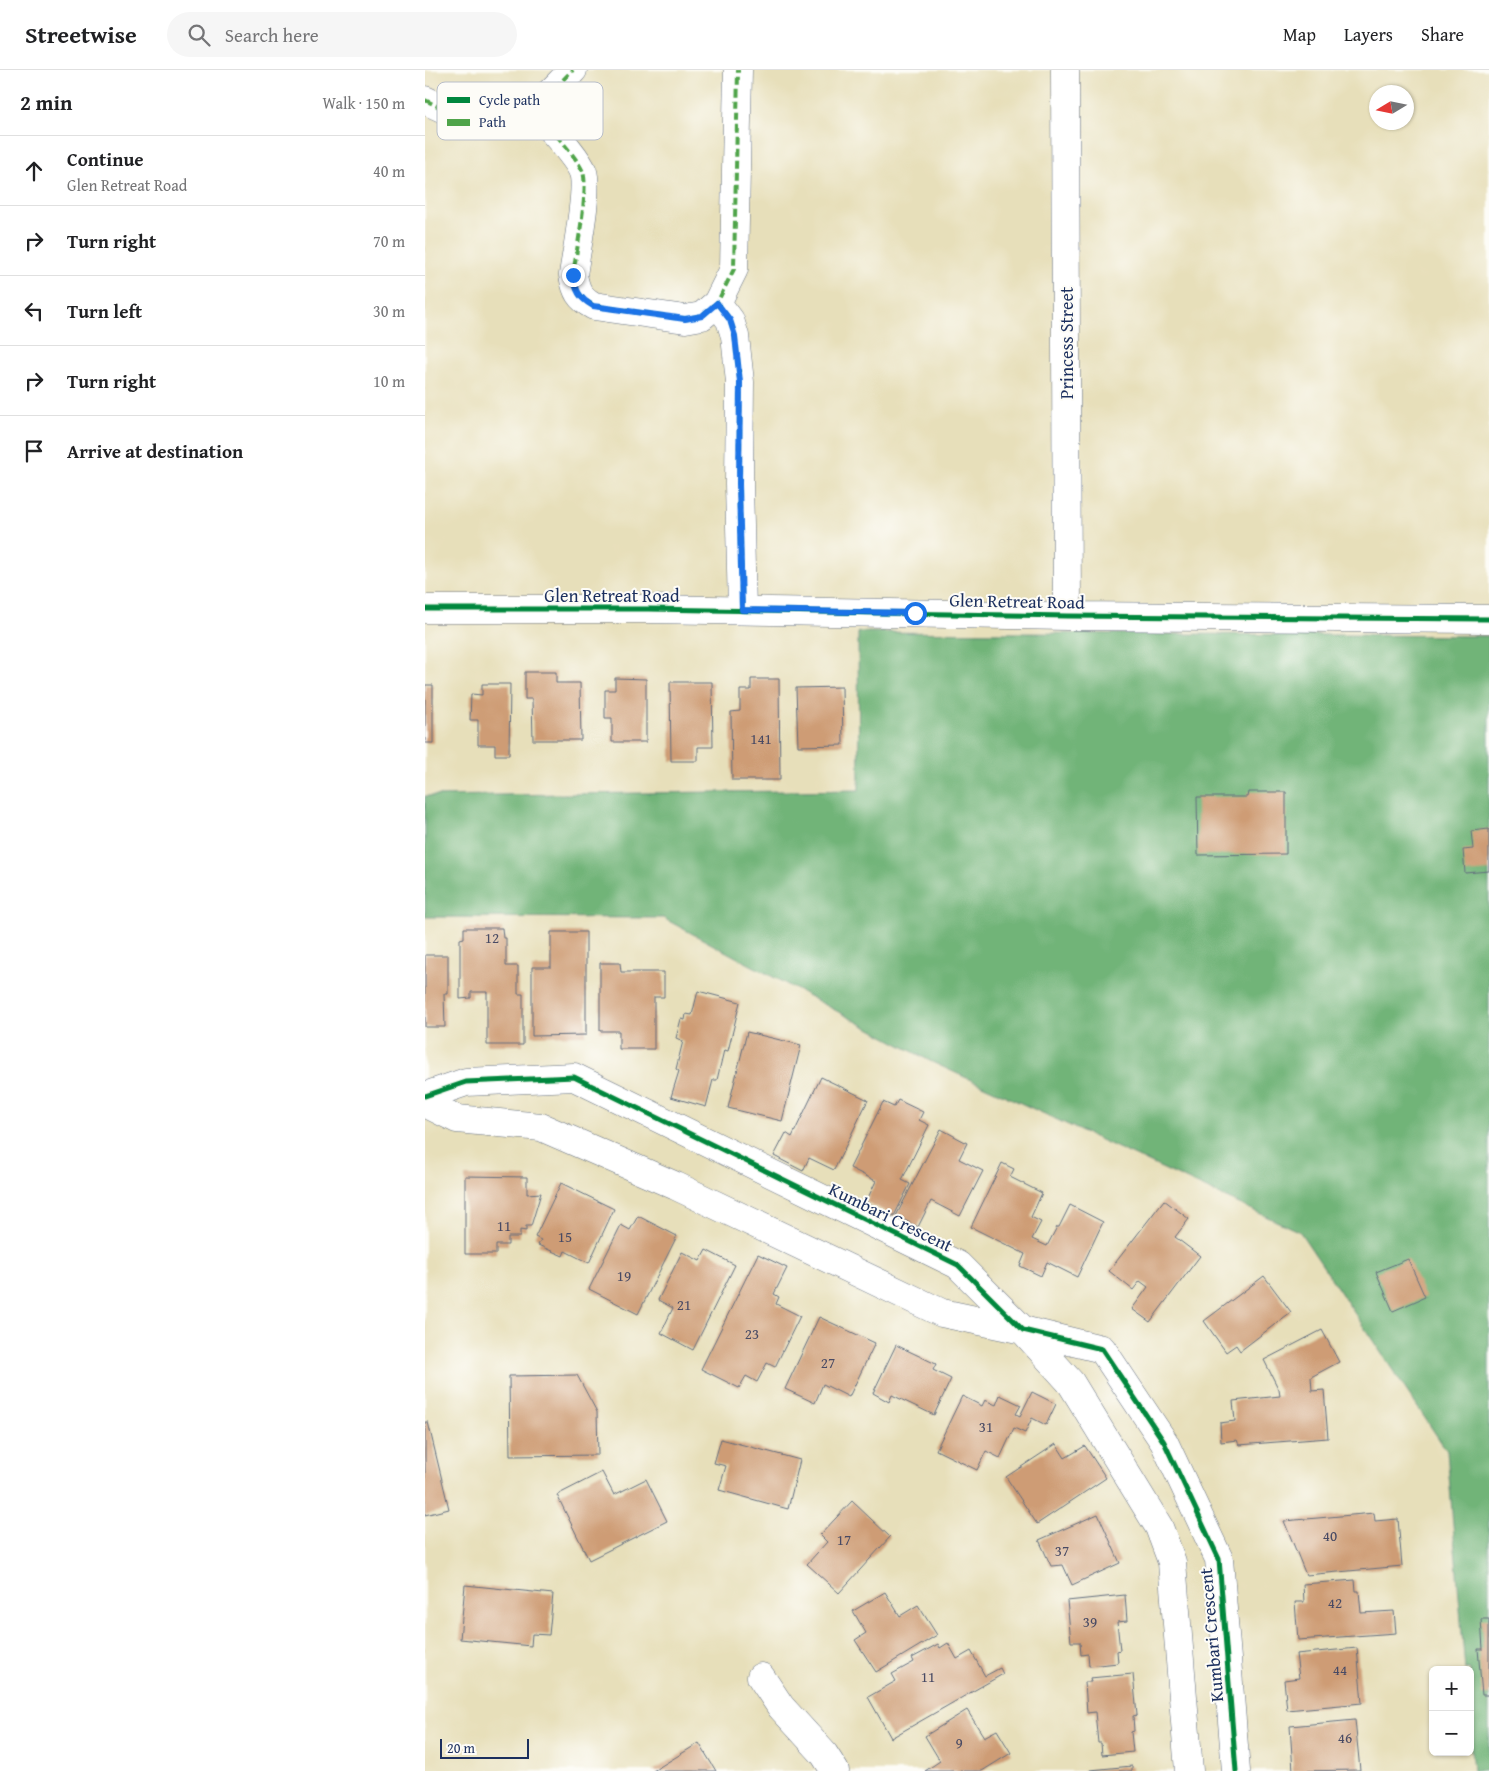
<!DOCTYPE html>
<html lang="en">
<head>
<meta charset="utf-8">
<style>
	body { margin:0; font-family:"Gentium Book Plus",serif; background:#f6f6f6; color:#202124 }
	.controls { position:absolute; right:15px; bottom:15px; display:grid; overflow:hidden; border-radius:8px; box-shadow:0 1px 4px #0004 }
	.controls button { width:45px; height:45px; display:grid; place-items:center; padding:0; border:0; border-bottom:1px solid #e0e0e0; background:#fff; color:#202124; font:25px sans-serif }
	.compass { position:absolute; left:944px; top:15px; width:45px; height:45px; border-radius:50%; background:#fff; box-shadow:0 1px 4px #0004; rotate:260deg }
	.scale { position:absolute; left:15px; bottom:12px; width:89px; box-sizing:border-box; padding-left:5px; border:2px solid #1b2f5e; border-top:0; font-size:14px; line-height:18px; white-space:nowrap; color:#1b2f5e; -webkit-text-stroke:4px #fdfcf7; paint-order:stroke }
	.stop { position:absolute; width:15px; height:15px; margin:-11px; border:4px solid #1a73e8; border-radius:50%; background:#fff }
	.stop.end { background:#1a73e8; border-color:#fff; box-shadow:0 1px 5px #0008 }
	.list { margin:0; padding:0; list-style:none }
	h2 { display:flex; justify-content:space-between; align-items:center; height:65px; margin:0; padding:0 20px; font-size:21px }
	h2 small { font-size:16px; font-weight:400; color:#757577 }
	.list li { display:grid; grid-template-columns:32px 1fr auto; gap:15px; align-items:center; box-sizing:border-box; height:70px; padding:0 20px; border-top:1px solid #e0e0e0 }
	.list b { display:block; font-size:19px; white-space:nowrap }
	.list p { margin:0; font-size:16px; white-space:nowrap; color:#757577 }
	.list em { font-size:16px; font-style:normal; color:#757577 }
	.icon { flex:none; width:28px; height:28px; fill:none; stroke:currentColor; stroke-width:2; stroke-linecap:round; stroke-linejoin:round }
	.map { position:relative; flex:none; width:1064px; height:1701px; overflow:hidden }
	header { display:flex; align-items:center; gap:30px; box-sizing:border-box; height:70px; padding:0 25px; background:#fff; border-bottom:1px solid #e0e0e0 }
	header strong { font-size:24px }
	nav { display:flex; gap:28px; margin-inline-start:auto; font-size:18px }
	.search { width:350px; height:45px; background:#f6f6f6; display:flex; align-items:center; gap:12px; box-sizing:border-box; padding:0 18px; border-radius:28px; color:#757577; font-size:19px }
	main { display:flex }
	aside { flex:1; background:#fff }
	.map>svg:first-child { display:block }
	.forest { fill:#71b478; stroke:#46726b }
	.building { fill:#ce9c74 }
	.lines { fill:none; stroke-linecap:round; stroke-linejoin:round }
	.minor-casing { stroke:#626d7e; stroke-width:29 }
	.minor { stroke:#fff; stroke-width:28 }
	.quiet { stroke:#4fa44a; stroke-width:4; stroke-dasharray:8 4; stroke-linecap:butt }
	.cycleway-casing { stroke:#fdfcf7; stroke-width:8 }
	.cycleway { stroke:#00873e; stroke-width:5 }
	.route { stroke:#1a73e8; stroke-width:6 }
	.labels { text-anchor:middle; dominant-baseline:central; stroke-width:4; stroke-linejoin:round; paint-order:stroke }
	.number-label { font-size:15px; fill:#484a64 }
	.street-label { font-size:18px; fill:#1b2f5e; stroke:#fdfcf7 }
	.key { fill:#fdfcf7; stroke:#b9bec9; stroke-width:1 }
	.key-label { font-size:14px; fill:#1b2f5e }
</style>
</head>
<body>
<header>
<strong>Streetwise</strong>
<div class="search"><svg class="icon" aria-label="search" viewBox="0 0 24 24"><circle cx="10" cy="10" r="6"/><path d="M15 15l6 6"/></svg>Search here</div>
<nav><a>Map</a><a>Layers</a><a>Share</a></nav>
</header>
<main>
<aside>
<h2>2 min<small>Walk · 150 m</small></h2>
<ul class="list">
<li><svg class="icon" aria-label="ahead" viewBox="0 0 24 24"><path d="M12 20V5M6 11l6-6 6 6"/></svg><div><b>Continue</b><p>Glen Retreat Road</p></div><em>40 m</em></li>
<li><svg class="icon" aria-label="right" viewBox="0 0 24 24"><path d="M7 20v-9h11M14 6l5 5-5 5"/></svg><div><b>Turn right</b></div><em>70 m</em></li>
<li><svg class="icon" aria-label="left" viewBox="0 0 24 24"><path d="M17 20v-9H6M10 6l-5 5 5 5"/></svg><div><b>Turn left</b></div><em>30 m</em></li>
<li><svg class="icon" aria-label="right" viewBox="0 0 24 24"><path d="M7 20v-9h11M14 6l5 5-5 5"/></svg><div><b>Turn right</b></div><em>10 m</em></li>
<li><svg class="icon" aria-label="arrive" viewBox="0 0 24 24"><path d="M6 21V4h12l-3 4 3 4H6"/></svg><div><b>Arrive at destination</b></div></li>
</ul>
</aside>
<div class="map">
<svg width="1064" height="1701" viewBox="0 0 1064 1701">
	<rect width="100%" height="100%" fill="#fdfcf7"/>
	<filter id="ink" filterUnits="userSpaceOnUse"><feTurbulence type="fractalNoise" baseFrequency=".02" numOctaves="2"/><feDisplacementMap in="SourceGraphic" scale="10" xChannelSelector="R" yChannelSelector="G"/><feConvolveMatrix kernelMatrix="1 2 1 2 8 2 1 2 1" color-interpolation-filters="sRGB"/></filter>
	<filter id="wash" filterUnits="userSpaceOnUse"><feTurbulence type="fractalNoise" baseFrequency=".0096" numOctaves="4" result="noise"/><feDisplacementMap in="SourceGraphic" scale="20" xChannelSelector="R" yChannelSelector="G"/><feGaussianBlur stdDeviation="1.12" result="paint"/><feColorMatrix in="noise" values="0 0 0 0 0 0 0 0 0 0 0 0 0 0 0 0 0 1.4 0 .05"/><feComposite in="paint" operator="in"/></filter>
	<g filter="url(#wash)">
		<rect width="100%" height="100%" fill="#e7dfba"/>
		<path class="forest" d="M433,562L1064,566V1701H1048L1045,1668V1600H1040L1022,1381L875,1162L507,992L238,848L0,847V726L434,720Z"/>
		<g id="blocks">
			<path class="building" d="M100,602H131V613H155L156,670H108L107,629H100Z
				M190,608L221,609V672H187V648H180V620H190Z
				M326,609H354L355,710H307L306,642L315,641V620H326Z
				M245,612H287L288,677H273V691H246Z
				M57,614H85L84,685H70V675H53V650H45L46,624L57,625Z
				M0,615H8V673H0Z
				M417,617L418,675L373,676L371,618Z
				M823,722H861V784L773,785L772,727H822Z
				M1064,759V801L1040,803L1038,780L1048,779L1046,761Z
				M39,858H77L78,868H81V896H93V924H98V975H62V922H46V928L35,929V869L39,868Z
				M126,862H161V965L107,966V897H126Z
				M0,885H23V924H19L20,957H0Z
				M175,893H195L196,902H239V927H229V979H194V961H175Z
				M273,921L315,932L303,981L299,980L292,1010H288L281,1037L246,1027L254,1001L251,999L258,971L251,968L256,949L260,950L261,944L267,945Z
				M322,962L376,975L357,1051L303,1038Z
				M396,1007L443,1030L409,1100L384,1088L378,1101L349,1086L361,1063L367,1067Z
				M473,1030L498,1042L494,1050L504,1055L477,1110L485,1114L469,1146L441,1132L451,1111L425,1098L458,1032L469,1037Z
				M516,1059L542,1073L534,1089L558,1101L535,1146L506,1131L493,1157L471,1146Z
				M577,1093L589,1099L585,1107L617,1123L606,1147L616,1152L607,1169L622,1176L632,1157H634L645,1135L678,1152L652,1207L622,1192L616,1206L595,1196L600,1184L546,1157Z
				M40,1106L102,1107V1124L116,1123L106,1156H101V1161L95,1160V1167H83V1175H71V1184H40Z
				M136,1113L189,1139L164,1193L140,1181L138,1186L113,1175L116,1170L110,1167Z
				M739,1130L764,1149L750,1167L775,1186L725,1252L707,1239L723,1217L715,1211L708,1220L684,1201Z
				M213,1146L252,1166L213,1244L164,1219L196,1155L205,1160Z
				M281,1180L310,1195L268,1280L236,1263L248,1238L233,1230L257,1182L275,1191Z
				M333,1184L362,1198L349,1224L354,1227L351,1234L375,1246L350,1297L342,1293L332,1312L321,1306L314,1318L276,1299Z
				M983,1189L1000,1227L968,1241L951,1202Z
				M839,1206L866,1242L815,1281L811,1275L801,1282L779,1251Z
				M394,1247L450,1273L424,1327L398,1314L390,1333L360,1319Z
				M897,1260L914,1292L886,1307L887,1321L899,1320L903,1368L814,1375L812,1370L796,1372L795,1353L810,1351L808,1331L855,1326L854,1320L839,1290Z
				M471,1275L511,1294L508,1300L526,1309L509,1345L467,1325L464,1332L448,1323Z
				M152,1305L172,1342L173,1385L85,1386L84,1306Z
				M607,1322L631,1334L621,1355L607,1348L600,1363L589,1358L575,1388L561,1381L552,1400L511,1380L537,1326L557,1336L560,1330L571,1335L575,1325L596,1335L591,1344L595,1346Z
				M0,1352H3L24,1439L0,1445Z
				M296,1369L375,1390L363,1439L294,1420L301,1396L289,1393Z
				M631,1374L640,1388L660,1376L681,1408L612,1454L581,1407Z
				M177,1402L189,1425L221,1409L242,1451L164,1490L132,1425Z
				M427,1431L465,1467L414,1523L382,1494L402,1472L395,1465Z
				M949,1443L950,1451L973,1449L977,1496L881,1505L859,1451Z
				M673,1444L695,1493L647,1515L638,1495L626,1496L614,1470Z
				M930,1510L931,1521H934L936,1543L969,1541L971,1563L873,1570L870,1532H879L878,1514Z
				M40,1515L128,1524L124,1565L107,1564L106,1576L35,1569Z
				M460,1522L475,1546L493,1535L512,1565L451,1602L430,1570L441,1563L428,1541Z
				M700,1525L702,1551L692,1552L695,1580L692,1581L693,1593L664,1596L663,1584L656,1585L655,1572H646L642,1531Z
				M1056,1549H1064V1625H1057L1053,1579H1058Z
				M523,1573L532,1589L546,1581L560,1606L575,1598L578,1604L466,1668L443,1627L471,1611L467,1604L489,1592L487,1588L513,1574L515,1578Z
				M932,1578L937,1633L862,1640L859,1610L874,1608L871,1584Z
				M708,1604L712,1645L708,1646L709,1661L706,1662L708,1682L677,1685L676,1673H673L670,1642L662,1643L660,1612H666L665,1608Z
				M542,1640L559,1667L572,1660L586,1683L557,1701H500L515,1691L500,1666Z
				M930,1650L935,1700L868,1701L865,1656Z
				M274,1673L291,1701H228Z
				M707,1696V1701H665V1700Z"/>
		</g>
	</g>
	<g filter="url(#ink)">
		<use href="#blocks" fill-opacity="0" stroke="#626d7e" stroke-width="1"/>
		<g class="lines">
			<defs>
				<path id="minor" d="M640,0L642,546
					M0,30C34,47 74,65 109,37C123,27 135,12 148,0
					M108,38C120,53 152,86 158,102C164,120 151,183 148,205C151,221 154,228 169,236L260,249L277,246L292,233L309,199L313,0
					M292,233L305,250L310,266L315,312L314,414L317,540
					M0,539H223L642,546L1064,549
					M0,1026L41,1012L149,1007L533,1195L598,1260L677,1279L739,1372L794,1489L811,1701
					M0,1033L32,1049L116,1057L251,1116L517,1243L598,1260L646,1313L734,1457L747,1492L764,1701
					M336,1607L356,1637L399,1684L410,1701"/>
			</defs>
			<use href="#minor" class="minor-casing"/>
			<use href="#minor" class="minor"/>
			<path class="quiet" d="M0,30C34,47 74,65 109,37C123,27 135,12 148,0
				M108,38C120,53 152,86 158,102C164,120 151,183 148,205C151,221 154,228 169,236L260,249L277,246L292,233L309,199L313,0
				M292,233L305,250L310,266L315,312L314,414L317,540"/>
			<defs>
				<path id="cycleway" d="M0,539H223L642,546L1064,549
					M0,1026L41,1012L149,1007L533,1195L598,1260L677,1279L739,1372L794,1489L811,1701"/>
			</defs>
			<use href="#cycleway" class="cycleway-casing"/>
			<use href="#cycleway" class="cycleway"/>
		</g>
	</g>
	<g class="lines" filter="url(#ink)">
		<path class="route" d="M148,205C151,221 154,228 168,236L260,249L277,246L292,233L305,250L310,266L315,312L314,414L317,540L490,543"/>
	</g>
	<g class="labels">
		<g class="number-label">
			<text x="336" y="668">141</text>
			<text x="67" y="867">12</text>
			<text x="79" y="1155">11</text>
			<text x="140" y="1166">15</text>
			<text x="199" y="1205">19</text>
			<text x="259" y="1234">21</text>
			<text x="327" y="1263">23</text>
			<text x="403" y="1292">27</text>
			<text x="561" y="1356">31</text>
			<text x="905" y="1465">40</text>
			<text x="419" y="1469">17</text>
			<text x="637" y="1480">37</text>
			<text x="910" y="1532">42</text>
			<text x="665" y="1551">39</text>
			<text x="915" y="1599">44</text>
			<text x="503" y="1606">11</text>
			<text x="920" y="1667">46</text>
			<text x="534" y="1672">9</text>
		</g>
		<g class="street-label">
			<text transform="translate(641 273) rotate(-90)">Princess Street</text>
			<text x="187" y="525">Glen Retreat Road</text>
			<text transform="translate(592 531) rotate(1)">Glen Retreat Road</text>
			<text transform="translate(466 1147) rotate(26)">Kumbari Crescent</text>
			<text transform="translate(786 1565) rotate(-95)">Kumbari Crescent</text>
		</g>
	</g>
	<rect x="12" y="12" width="166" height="58" rx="8" class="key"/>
	<rect x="22" y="27" width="23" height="6" fill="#00873e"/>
	<rect x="22" y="49" width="23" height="7" fill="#4fa44a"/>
	<g class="key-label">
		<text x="54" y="35">Cycle path</text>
		<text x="54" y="57">Path</text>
	</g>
</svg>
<div class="controls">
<button>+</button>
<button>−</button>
</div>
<svg class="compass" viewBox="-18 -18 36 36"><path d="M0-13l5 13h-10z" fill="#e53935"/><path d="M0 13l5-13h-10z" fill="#757577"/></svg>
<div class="scale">20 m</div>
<div class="stop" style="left:490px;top:543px"></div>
<div class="stop end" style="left:148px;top:205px"></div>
</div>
</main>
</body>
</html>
